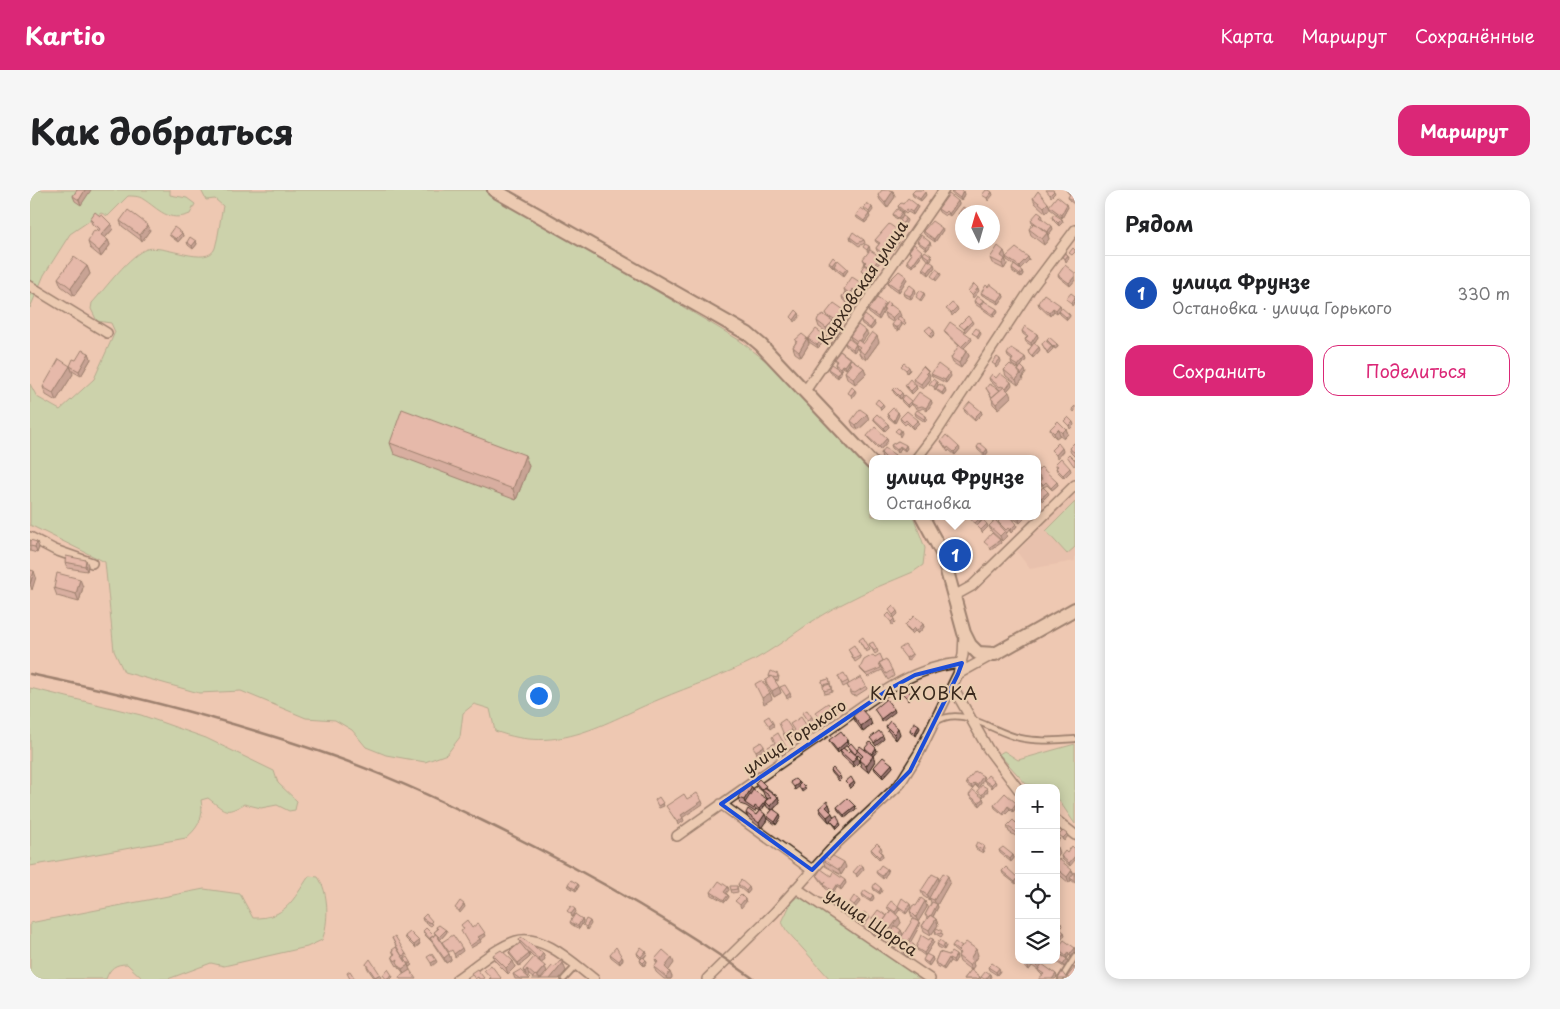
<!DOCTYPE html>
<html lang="ru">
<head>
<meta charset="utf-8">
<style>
	body { margin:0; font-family:"Playpen Sans",sans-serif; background:#f6f6f6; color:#202124 }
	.controls { position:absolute; right:15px; bottom:15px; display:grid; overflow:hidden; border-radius:10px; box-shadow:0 2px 12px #0003 }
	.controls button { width:45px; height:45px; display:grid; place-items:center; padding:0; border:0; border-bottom:1px solid #e0e0e0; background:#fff; color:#202124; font:25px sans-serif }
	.compass { position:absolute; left:925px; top:15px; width:45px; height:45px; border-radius:50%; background:#fff; box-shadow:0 2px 12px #0003; rotate:355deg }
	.you { position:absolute; left:508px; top:505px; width:18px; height:18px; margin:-12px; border:4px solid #fff; border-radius:50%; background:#1a73e8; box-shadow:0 0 0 8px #1a73e833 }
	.badge { display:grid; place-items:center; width:32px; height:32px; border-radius:50%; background:#db2777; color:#fff; font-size:16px; font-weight:700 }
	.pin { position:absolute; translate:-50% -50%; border:2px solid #fff; box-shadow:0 1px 5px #0006 }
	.popup { position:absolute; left:839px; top:265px; width:172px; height:65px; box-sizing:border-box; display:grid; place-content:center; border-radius:10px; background:#fff; filter:drop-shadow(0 1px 4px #0005); font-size:16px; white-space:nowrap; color:#757577 }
	.popup b { font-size:19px; color:#202124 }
	.popup::after { content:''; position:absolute; left:50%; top:100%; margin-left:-10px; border:10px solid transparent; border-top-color:#fff }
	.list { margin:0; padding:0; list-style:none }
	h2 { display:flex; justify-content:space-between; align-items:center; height:65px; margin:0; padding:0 20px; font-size:21px }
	h2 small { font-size:16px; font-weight:400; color:#757577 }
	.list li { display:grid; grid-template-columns:32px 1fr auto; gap:15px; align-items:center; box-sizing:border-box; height:75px; padding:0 20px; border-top:1px solid #e0e0e0 }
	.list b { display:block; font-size:19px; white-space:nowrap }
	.list p { margin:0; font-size:16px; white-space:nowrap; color:#757577 }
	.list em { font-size:16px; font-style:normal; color:#757577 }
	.actions { display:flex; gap:10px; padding:15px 20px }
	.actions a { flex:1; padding:11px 0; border:1px solid #db2777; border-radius:15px; text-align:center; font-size:18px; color:#db2777 }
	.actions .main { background:#db2777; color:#fff }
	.icon { flex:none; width:28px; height:28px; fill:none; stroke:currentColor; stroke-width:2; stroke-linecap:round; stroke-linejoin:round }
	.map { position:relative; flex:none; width:1045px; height:789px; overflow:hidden; border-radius:15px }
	header { display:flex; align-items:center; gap:30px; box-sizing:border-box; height:70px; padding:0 25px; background:#db2777; color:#fff }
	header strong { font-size:24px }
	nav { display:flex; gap:28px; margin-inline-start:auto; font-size:18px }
	.intro { display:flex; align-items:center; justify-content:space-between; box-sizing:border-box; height:120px; padding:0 30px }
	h1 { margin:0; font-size:35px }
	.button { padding:12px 22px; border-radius:15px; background:#db2777; color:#fff; font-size:18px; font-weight:700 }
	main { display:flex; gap:30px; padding:0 30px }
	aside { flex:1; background:#fff; border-radius:15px; box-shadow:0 2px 12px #0003 }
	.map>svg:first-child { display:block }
	.built { fill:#e1b8a6 }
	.green { fill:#a3dea3; stroke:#6f8460 }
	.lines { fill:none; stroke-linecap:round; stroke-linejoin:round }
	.lane-casing { stroke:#3b2a1e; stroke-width:8 }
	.street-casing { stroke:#3b2a1e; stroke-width:12 }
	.secondary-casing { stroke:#3b2a1e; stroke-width:16 }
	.lane { stroke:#e9cdb0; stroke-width:4.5 }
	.street { stroke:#e9cdb0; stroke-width:9 }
	.secondary { stroke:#e9cdb0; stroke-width:12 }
	.rail { stroke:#3b2a1e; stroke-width:2.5 }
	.wall { fill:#bc8f89; stroke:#3b2a1e }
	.shaded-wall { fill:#99746f; stroke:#3b2a1e }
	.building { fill:#dba69f; stroke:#3b2a1e }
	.marked { fill:none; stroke:#1d4ed8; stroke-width:4; stroke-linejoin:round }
	.labels { text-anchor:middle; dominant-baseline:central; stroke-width:4.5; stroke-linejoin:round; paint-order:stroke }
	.street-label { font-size:16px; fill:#3b2a1e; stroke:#e9cdb0 }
	.neighbourhood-label { font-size:18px; letter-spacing:1px; fill:#3b2a1e; stroke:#e9cdb0 }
</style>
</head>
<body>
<header>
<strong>Kartio</strong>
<nav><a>Карта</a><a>Маршрут</a><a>Сохранённые</a></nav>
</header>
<div class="intro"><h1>Как добраться</h1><a class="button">Маршрут</a></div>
<main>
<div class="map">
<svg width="1045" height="789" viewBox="0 0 1045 789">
	<rect width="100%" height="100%" fill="#eec8b2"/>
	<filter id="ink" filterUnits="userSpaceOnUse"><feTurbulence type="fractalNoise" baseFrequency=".02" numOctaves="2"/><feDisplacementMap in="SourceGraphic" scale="10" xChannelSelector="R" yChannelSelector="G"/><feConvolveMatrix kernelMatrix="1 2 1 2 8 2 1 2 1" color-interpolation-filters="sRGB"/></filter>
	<g filter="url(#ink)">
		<path class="built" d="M1045,302V371L1000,379L987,362Z"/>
		<path class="green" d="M0,0H140V5L157,8L165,14L160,24C138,33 129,19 113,9C109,6 103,6 98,6L78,26L71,23L40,44L14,85L0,118Z
			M171,0H456L709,150L736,171L842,281V326H883L895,358L893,375L883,382C860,392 836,401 814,413C782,428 755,453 724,470C694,485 661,496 630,509C573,533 529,565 465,541L460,519L444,514L433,523L430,547L417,564L395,572L356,565L336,557L322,540L305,530L276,528L211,501L169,503L94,482L84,461L75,372L0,335V194L7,207L30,220L64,189L85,142L81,133L67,131L61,119L62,113C75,99 100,64 117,59C134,54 178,78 185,58C189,45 190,29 193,16L185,9L176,10Z
			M1045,312V357L1037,364L1016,341Z
			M0,498L111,525L176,548L244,581L248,593L267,611L265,620L259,621L247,615L231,618L214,614C195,625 195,621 178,608L171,610C174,627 169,637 156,648L0,676Z
			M1045,554V634L1026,606V598L996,594L969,564L974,561L988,570Z
			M279,686L288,687C299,702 299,733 292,750L277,757L194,776L181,773L138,789H113L97,774C85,774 80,778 76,789H0V733L174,699L210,704L223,728C255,729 263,710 279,686Z
			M768,707L774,708L893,789H800L756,740L752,732L762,711Z"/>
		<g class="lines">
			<defs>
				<path id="lane" d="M906,532C932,514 963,543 990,548C1008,552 1027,550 1045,549
					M534,789L546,776
					M1031,789L1045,767"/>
				<path id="street" d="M0,96L77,143
					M775,201L914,0
					M886,269L906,243L1000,100L1045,40
					M0,347L25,360L62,373
					M924,406L942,396L1045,295
					M928,484L964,464
					M923,497L958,559L989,600
					M691,614L782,680
					M1026,630L1045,645
					M647,646C695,612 742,578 791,545C834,516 878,476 932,473
					M766,698L900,789
					M427,789C443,778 467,757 486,751C513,743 544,774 564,789
					M677,789L744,723L808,652L869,595L889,563L928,484L933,465L934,445"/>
				<path id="secondary" d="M464,0L718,144L731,155L842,273
					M892,326L912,363L934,443L940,455L948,463L965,464L1045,419"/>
			</defs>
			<use href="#lane" class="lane-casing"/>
			<use href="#street" class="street-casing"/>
			<use href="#secondary" class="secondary-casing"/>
			<use href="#lane" class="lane"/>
			<use href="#street" class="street"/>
			<use href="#secondary" class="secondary"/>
			<path class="rail" d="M0,484C97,504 194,529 288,561C345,580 399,605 453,631C547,677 639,728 724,789"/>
		</g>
		<path class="wall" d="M47,0L51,15L45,11L43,6Z
			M1036,0H1045V15L1039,10L1038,7L1040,5Z
			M863,1L865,7L857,18L850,10L848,5Z
			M921,1L934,4L931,11L922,4Z
			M882,3L896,5L891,11L883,6Z
			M1003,8L1018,13L1020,18L1016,23L1005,13Z
			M928,11L929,14L920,26L917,24L915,26L909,22L908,19Z
			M873,14L888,17L883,25L878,22L876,24L869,19L868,16Z
			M1019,16L1038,17L1032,28L1020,19Z
			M863,24L873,25L869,30L864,27Z
			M826,25L840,27L835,33L827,28Z
			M1012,25L1013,27L1012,29L1023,39L1018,45L1019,49L1014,55L1001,45L999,39L1003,34L1001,30Z
			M1022,27L1032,29L1033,32L1029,36L1023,30Z
			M60,29L83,39L75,48L78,50L80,55L71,67L60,58L58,52L69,41L62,34Z
			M90,31L120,40L112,51L92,36Z
			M913,40L905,52L894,44L893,41Z
			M869,41L870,43L866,48L868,49L869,52L863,60L860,58L854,66L847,61L846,58L849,54L846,52L845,50Z
			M152,43L153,46L148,52L140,46L139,44Z
			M820,47L834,50L835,53L829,56L821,50Z
			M166,51L167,54L163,59L158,55L157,52Z
			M887,51L901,55L897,60L888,53Z
			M879,61H892L893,63L883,77L878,74L877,71L881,65L880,64Z
			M974,61L976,67L975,68L977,74L974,79L962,73L960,68Z
			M893,64L901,65L902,68L900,71L894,67Z
			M851,67L852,70L842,81L843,83L839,88L832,82L831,80L835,76L834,74L835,73L833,69Z
			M976,67H998L999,70L990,79L977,70Z
			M807,72L818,80L814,86L805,79L804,76L803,78L800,75L799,73Z
			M57,76L60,84L44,106L31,96L28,88Z
			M905,77L899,85L894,81L893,78Z
			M982,79L992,81L993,84L991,87L983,82Z
			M1045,83V90L1040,96L1029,87L1028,85Z
			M876,86L877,89L869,102L859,95L858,92Z
			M833,94L834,97L828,105L824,102L821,106L823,110L820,115L813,110L812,107L815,102L814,99Z
			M886,102L881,109L874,106L873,103Z
			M951,103L973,104L974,107L969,114L952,105Z
			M953,110L954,111L968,121L964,127L945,114L944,111Z
			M1008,113L1030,115L1031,118L1027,123L1024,121L1020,126L1009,116Z
			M855,114H860L876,133L874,135L871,133L872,135L868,141L863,138L862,135L864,133L855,127L854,121L849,130L839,123L838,120Z
			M1029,121L1039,124L1040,126L1037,130L1030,124Z
			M796,123H815L807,133L802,130L803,131L805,137L798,143L789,137L787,131L799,128Z
			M831,131L844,132L845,135L841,140L832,134Z
			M914,141L942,150L934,158L939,166L931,178L923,173L921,168L929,156L915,143Z
			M992,141L1007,144L1008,147L1003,155L1010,160L1003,168L999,164L998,161L1002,156L996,152L995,149L997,147L993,144Z
			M838,144L831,153L833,154L849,152L836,170L830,165L827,158L824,162L816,156L815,153H826L821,149L820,146Z
			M796,146L797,149L788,158L779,152L778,149Z
			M777,148L779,154L771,167L765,163L763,157L766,152L765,150Z
			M1017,150L1027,154L1028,157L1025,159L1022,156L1023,159L1018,164L1012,154L1018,152Z
			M810,161L834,178L836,184L825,194L817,188L815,182L820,176L819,174L816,179L813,177L811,181L810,180L811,183L808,188L799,181L798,179L806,177L805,174L806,172L804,169Z
			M59,163L61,169L51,186L42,181L40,176L46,170Z
			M977,164L996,170L989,179L996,183L992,188L993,189L988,195L976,186L974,180L988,181L989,179L982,175L981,172L982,170L978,167Z
			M898,181L900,186L899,187L900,190L893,199L885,194L883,189Z
			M43,184L26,211L16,205L13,197Z
			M901,184L921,186L916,193L902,186Z
			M959,188H966L982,195L977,201L981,207L968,219L963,214L962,208L956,198L970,200L960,191Z
			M875,195L886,196L887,199L882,204L876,197Z
			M906,199L916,201L913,205L907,201Z
			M863,200L872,203L873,206L870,209L864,203Z
			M871,209L881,213L901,210L902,213L897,221L893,218L889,220L882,215V214L878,218L872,212Z
			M934,219L951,221L952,224L945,231L935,222Z
			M868,222L869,225L865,233L858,227L857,224Z
			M885,223L896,226L897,229L895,232L886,226Z
			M837,224L839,230L828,240L823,236L821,231Z
			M843,228L858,234L859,237L855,241L844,230Z
			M870,228L888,230L889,233L883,239L877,233L875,235L871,231Z
			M1020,239H1036L1038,244L1034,248L1030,245L1026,248L1022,244Z
			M837,246L857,248L858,251L850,260L838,248Z
			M868,251L877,258L875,261L871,258L868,263L862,258L861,255Z
			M911,251L930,259L925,265L919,260L918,262Z
			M360,253L499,276L486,310L364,264Z
			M1045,253V267L1041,263L1039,258Z
			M947,257L958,262L955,266L948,260Z
			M851,263L865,265L866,269H852Z
			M1025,274L1041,281L1034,288L1027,281L1026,278L1027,277Z
			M1008,280L1027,292L1028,295L1022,300L1017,295L1014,297L1010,294L1009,291L1011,289L1008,286Z
			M963,326H972L967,331Z
			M973,326H993L994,329L990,333L983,328L982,329L987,336L981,343L979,340L977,343L976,342L977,346L972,351L961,341L959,336L969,334Z
			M0,350L9,357L7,363L0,361Z
			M35,372L58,375L57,381L37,378Z
			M53,397L49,412L27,406L24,398Z
			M893,434L894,437L888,444L885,441L882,444L876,438L875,435Z
			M829,450L839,457L840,460L836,462Z
			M839,454L847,459L848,462L845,464Z
			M818,459L830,466L831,468L825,472Z
			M845,467L853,471L862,480L864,486L858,490L852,480L838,487L831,480L830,478Z
			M739,486H749L748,491L744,490L749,497L751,503L744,507L737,496L735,491L740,488Z
			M808,486L818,491L819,494L813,497Z
			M799,489L802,502L795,504L792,491Z
			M817,495L836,496L837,499L826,506L822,505Z
			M823,526L842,535L833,542L825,531Z
			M856,536L870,544L866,550L858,541Z
			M890,538L886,546L881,543L880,540Z
			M799,550H818L819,553L813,558L818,562H822L819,558L818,556L827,560H836L835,558H846L847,561L843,566L845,571L838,582L831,576L829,570L831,568L828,565L827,566L829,572L824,577L812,566L810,561L812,559L808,563L800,553Z
			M862,574L863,577L853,588L845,580L844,577Z
			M801,580L810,586L811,589L809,591L802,583Z
			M953,586L954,589L948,598L945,595L942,599L937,595L936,592Z
			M954,590L966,593L962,598L955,592Z
			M725,593L737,598L748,607L750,612L744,619L751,627L746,635L738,629L737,626L742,620L737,617L736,614L731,621L737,630L731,638L718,628L716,623L726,625L729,621L726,619L725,622L716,616L710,614L708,608L713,602L722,597L723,600L737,610L738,609L734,605L733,602L726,596Z
			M939,605L953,608L954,611L950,616L940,607Z
			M799,614L801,620L800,621L803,628L811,635L807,639L801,631L799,632L791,623L789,618Z
			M964,615L987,616L983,622L980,619L974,625L965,618Z
			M825,616L826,619L815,628L808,620L807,617Z
			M989,629V648L979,642L977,636L986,633Z
			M945,656L955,659L953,663L946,659Z
			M851,657L852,660L851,662L853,666L850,670L842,662L841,659Z
			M969,660L983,665L984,668L981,672L970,663Z
			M1037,663L1040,676L1032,669L1031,666Z
			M793,670L816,677L811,685L795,676Z
			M1026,673L1042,680L1044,684L1045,682V693L1041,690L1039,693L1026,682Z
			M857,679L858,682L853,689L847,684L846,682Z
			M972,681L988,688L989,691L986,694L973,684Z
			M787,685L801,686L816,693L811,700L807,697L803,704L795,698L794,695L788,687Z
			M908,687L909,691L920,692L907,715L908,717L903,727L906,729L908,735L901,745L894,741L892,736L897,728L895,725L901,713L900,709L899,710L893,706L891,701Z
			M538,694H548L549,696L546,701L539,697Z
			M708,694L720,700L717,704L709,697Z
			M707,696L708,702L702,703L701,700Z
			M843,697L852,700L850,704L844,700Z
			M699,700L696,703L698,705L699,707L695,712L682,705L681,702Z
			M832,704L844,708L841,712L833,707Z
			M802,715L813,718L810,723L803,718Z
			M857,716L881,717L876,724L869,719L866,724L871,733L867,737L871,740L873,745L887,731L882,727L880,721L886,716L897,717L888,732L890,735L880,752L885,757L878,767L874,764L873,762L878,754L872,751L871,749L865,758L860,755L858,750L861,743L843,731L842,728L857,726L860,721L858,719Z
			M392,728L403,734L401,736L393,731Z
			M552,729L553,732L549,739L541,734L540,732Z
			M406,737L416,740L417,742L410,750L408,747L419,764L421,770L416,773L402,752L394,744L393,741L404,746L405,744L404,742L407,740Z
			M905,741L913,744L911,747L906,744Z
			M375,746L390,754L385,758L376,749Z
			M362,748L376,764L377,766L374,768L375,771L381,772L382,775L379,777L378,776L380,780L374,784L368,775L367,776L364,771L362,766L364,765L362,760H368Z
			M903,749L904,752L895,766L887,760L886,758L899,750Z
			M489,750L515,769L511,773L517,782L511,789L503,788L499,785L498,787L500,789H485L483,784L495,785L493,780L504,768L497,761L500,767L489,776L480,765L479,762L490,753Z
			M907,754L916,756L914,760L908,757Z
			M922,756L932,757L948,765L943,773L944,776L941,780L950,787L951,789H934L941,780L930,772L928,766L929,764L923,759Z
			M1045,758V762L1041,767L1039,765L1037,769L1028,762L1027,759Z
			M616,761L617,764L614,768L616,770L617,772L614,776L611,773L610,770L611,769L608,766L607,763Z
			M909,762L927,768L924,773L920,771L914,780L906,775L905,772Z
			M580,764L592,767L593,769L590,774L581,767Z
			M463,765L483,771L485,777L478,784L465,771Z
			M902,767L903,770L899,776L894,772L893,770Z
			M625,769L644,773L638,780L642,787L641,789H634L626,782L624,777L627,774Z
			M995,770L1010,771L1011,775L1026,784L1027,787L1012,785L1009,782L1008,780L1002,776L999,780L995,778L993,772Z
			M1026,770L1038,772L1034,777L1026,772Z
			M336,774L350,784L352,789H345L338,779Z
			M958,777L970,781L967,785L959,780Z"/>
		<path class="shaded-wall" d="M55,0H61L51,15L49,10Z
			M863,1L865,7L857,18L855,13Z
			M933,1L934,4L931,11L930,8Z
			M1024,1L1025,3L1021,7L1020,5Z
			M895,2L896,5L891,11L890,9Z
			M962,2L963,5L958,11L957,8Z
			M928,11L929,14L920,26L919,24Z
			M1018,13L1020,18L1016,23L1014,17Z
			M1037,14L1038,17L1032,28L1031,25Z
			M887,15L888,17L883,25L882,22Z
			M842,17L843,20L840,24L839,22Z
			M872,22L873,25L869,30L868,28Z
			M839,24L840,27L835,33L834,31Z
			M876,28L877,31L874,36L873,33Z
			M1032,29L1033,32L1029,36L1028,33Z
			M81,34L83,39L73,50L71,45Z
			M118,35L120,40L112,51L110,45Z
			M1022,36L1023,39L1018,45L1017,42Z
			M912,38L913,40L905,52L904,49Z
			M869,41L870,43L865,49L864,47Z
			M152,43L153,46L148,52L146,49Z
			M1017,43L1019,49L1014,55L1012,49Z
			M868,49L869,52L863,60L862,57Z
			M78,50L80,55L71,67L69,61Z
			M166,51L167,54L163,59L162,56Z
			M900,52L901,55L897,60L896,57Z
			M859,55L860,58L854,66L853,64Z
			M839,56L840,59L838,62L837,60Z
			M892,61L893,63L883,77L882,75Z
			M974,61L976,67L973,71L971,66Z
			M901,65L902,68L900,71L899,68Z
			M1038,65L1039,68L1036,72L1035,69Z
			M851,67L852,70L842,81L841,78Z
			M998,67L999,70L990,79L989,76Z
			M975,69L977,74L974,79L972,74Z
			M806,70L807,72L803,78L802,75Z
			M904,74L905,77L899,85L898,82Z
			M57,76L60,84L44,106L41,98Z
			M817,78L818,80L814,86L813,83Z
			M842,80L843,83L839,88L838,85Z
			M992,81L993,84L991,87L990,85Z
			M910,82L911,85L906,91L905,89Z
			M876,86L877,89L869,102L868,99Z
			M1045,86V90L1040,96L1039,93Z
			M833,94L834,97L828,105L827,102Z
			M948,98L949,101L943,108L942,105Z
			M823,99L824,102L821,106L820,104Z
			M885,99L886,102L881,109L880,106Z
			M894,103L895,106L891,112L890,110Z
			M973,104L974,107L969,114L968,111Z
			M822,107L823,110L820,115L819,112Z
			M1045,108V112L1042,116L1041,113Z
			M1030,115L1031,118L1027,123L1026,120Z
			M927,117L928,120L922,126L921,123Z
			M853,118L854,121L849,130L848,127Z
			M1023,118L1024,121L1020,126L1019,123Z
			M967,119L968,121L964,127L963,124Z
			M814,120L815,123L807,133L806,130Z
			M869,121L871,126L864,134L862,128Z
			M769,123L770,126L765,132L764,130Z
			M1039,124L1040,126L1037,130L1036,127Z
			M803,131L805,137L798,143L796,138Z
			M942,131L943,133L935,142L934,139Z
			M844,132L845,135L841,140L840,138Z
			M871,132L872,135L868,141L867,138Z
			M836,141L838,144L830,155L829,152Z
			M904,141L905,144L901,148L900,145Z
			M950,141L951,144L948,149L947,146Z
			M1007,144L1008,147L1002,156L1001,153Z
			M796,146L797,149L788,158L787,155Z
			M847,146L849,152L836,170L834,164Z
			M941,147L942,150L932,160L931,157Z
			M777,148L779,154L771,167L769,162Z
			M1027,154L1028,157L1025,159L1024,157Z
			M826,155L827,158L824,162L823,159Z
			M1022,156L1023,159L1018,164L1017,162Z
			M1009,157L1010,160L1003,168L1002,165Z
			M937,160L939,166L931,178L929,173Z
			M59,163L61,169L51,186L49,181Z
			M995,167L996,170L989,179L988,176Z
			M820,169L819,172V174L816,179L815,176Z
			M970,169L971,172L966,178L965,175Z
			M812,175L813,177L811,181L810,178Z
			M40,176L43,184L26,211L23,203Z
			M879,177L880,180L877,183L876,180Z
			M834,178L836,184L825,194L823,188Z
			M810,180L811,183L808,188L807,185Z
			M995,180L996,183L992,188L993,189L988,195L986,190L991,183Z
			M898,181L900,186L899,187L900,190L893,199L891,194Z
			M920,183L921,186L916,193L915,190Z
			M907,192L908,195L905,200L904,197Z
			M981,192L982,195L976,202L975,199Z
			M886,196L887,199L882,204L881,201Z
			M915,198L916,201L913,205L912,203Z
			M825,200L826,202L822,208L821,205Z
			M979,202L981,207L968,219L966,214Z
			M872,203L873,206L870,209L869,206Z
			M901,210L902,213L897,221L896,218Z
			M881,211L882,214L878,218L877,215Z
			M853,214L854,217L851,220L850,217Z
			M951,221L952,224L945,231L944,228Z
			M868,222L869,225L865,233L864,231Z
			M837,224L839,230L828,240L826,235Z
			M896,226L897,229L895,232L894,229Z
			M888,230L889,233L883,239L882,236Z
			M1043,232L1044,235L1040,239L1039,236Z
			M858,234L859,237L855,241L854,238Z
			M1028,239L1030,245L1026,248L1024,243Z
			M1036,239L1038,244L1034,248L1032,243Z
			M871,240L872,243L870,247L869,244Z
			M857,248L858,251L850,260L849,257Z
			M876,255L877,258L875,261L874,259Z
			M870,256L871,258L868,263L867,260Z
			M929,257L930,259L925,265L924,262Z
			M1032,258L1033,261L1027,268L1026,265Z
			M957,259L958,262L955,266L954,263Z
			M495,265L499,276L486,310L483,299Z
			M1040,278L1041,281L1034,288L1033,285Z
			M1027,292L1028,295L1022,300L1021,298Z
			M1018,302L1019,304L1012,311L1011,308Z
			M966,326H972L967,331Z
			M993,326L994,329L990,333L989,330Z
			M951,327L952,330L946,336L945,333Z
			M957,334L958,337L952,343L951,340Z
			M986,334L987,336L981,343L980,340Z
			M975,341L977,346L972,351L970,346Z
			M970,350L971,353L961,360L960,357Z
			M7,352L9,357L7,363L5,357Z
			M56,370L58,375L57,381L55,376Z
			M4,381L6,387L2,400L0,394Z
			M50,389L53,397L49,412L46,404Z
			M867,421L868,424L864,428L863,425Z
			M864,429L865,432L862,435L861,432Z
			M893,434L894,437L888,444L887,441Z
			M884,438L885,441L882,444L881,441Z
			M882,464L883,466L877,471L876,468Z
			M749,497L751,503L744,507L742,501Z
			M740,503L742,509L734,514L732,508Z
			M760,503L761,506L757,509L756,506Z
			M881,504L882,506L878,511L877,508Z
			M806,519L807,521L792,534L791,531Z
			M864,519L865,522L852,532L851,529Z
			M782,527L783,529L778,533L777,530Z
			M840,529L842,535L833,542L831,536Z
			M743,533L744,536L740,539L739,536Z
			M889,535L890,538L886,546L885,543Z
			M868,538L870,544L866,550L864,544Z
			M762,540L764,545L756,550L754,545Z
			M780,541L781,543L770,551L769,548Z
			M853,546L854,549L846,556L844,553Z
			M818,550L819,553L808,563L807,560Z
			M734,556L735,559L727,564L726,561Z
			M756,557L757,560L744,568L743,565Z
			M846,558L847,561L843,566L845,571L838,582L836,576L842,564Z
			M827,566L829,572L824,577L822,572Z
			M862,574L863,577L853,588L852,585Z
			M953,586L954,589L948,598L947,595Z
			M965,591L966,593L962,598L961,595Z
			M824,592L825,594L820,599L819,596Z
			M769,593L770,596L765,600L764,597Z
			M944,593L945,595L942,599L941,596Z
			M722,597L724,603L715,613L714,610Z
			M775,597L776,599L772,602L771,600Z
			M957,598L958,601L953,607L952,605Z
			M748,607L750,612L742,621L740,616Z
			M953,608L954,611L950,616L949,613Z
			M672,611L673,614L652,628L651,625Z
			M735,611L736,614L730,622L729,619Z
			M633,613L634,616L629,618L628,616Z
			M986,613L987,616L983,622L982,619Z
			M799,614L801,620L798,622L796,617Z
			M825,616L826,619L815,628L814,625Z
			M978,616L980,619L974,625L973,623Z
			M802,623L804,628L799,632L797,627Z
			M735,624L737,630L731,638L729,633Z
			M750,624L751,627L746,635L745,632Z
			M653,628L654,631L648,635L647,632Z
			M810,633L811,635L807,639L806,636Z
			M1037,644L1038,646L1034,651L1033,648Z
			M1029,646L1030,649L1026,653V649Z
			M954,656L955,659L953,663L952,660Z
			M1028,657L1030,663L1026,668V660Z
			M852,663L853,666L850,670L849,667Z
			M983,665L984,668L981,672L980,669Z
			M1045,666V670L1040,676L1039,673Z
			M814,672L816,677L811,685L809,680Z
			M833,676L834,679L827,687L826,684Z
			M857,679L858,682L853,689L852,686Z
			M1042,680L1044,686L1040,688L1041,690L1039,693L1037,687Z
			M918,686L920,692L907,715L908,717L901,730L900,728L906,715L904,710Z
			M908,687L910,693L899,708V710L897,705Z
			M988,688L989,691L986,694L985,692Z
			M815,690L816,693L811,700L810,697Z
			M548,694L549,696L546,701L545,699Z
			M806,695L807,697L803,704L802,701Z
			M698,697L699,700L695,705L694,702Z
			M719,697L720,700L717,704L716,701Z
			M851,698L852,700L850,704L849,702Z
			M698,705L699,707L695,712L694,710Z
			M843,705L844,708L841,712L840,710Z
			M715,709L716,712L711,718L710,715Z
			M829,709L830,712L825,718L824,715Z
			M895,711L897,717L888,732L886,727Z
			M434,714L435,717L430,723L429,721Z
			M880,714L881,717L876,724L875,721Z
			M812,715L813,718L810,723L809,720Z
			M869,717L870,719L866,725L865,722Z
			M545,719L546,722L542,727L541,724Z
			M839,726L840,728L834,736L833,733Z
			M869,727L871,733L862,744L860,739Z
			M552,729L553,732L549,739L548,736Z
			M906,729L908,735L901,745L899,740Z
			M560,731L561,734L557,740L556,737Z
			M889,732L890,735L879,755L878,752Z
			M1031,733L1032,736L1028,740L1027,737Z
			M416,740L417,742L410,750L409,747Z
			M871,740L873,746L865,758L863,753Z
			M1034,742L1035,745L1026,757V753Z
			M455,743L456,746L450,750L451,752L441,758L440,756L448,747Z
			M903,749L904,752L895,766L894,763Z
			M389,751L390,754L385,758L384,755Z
			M915,754L916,756L914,760L913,757Z
			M884,755L885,757L878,767L877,765Z
			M432,758L433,761L425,767L424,764Z
			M1045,758V762L1041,767L1040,764Z
			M946,759L948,765L943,773L944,776L941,780L939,775L940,769Z
			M616,761L617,764L612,769L611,767Z
			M1038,762L1039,765L1037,769L1036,766Z
			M513,763L515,769L511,774L509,769Z
			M376,764L377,766L373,769L372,766Z
			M419,764L421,770L416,773L414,768Z
			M499,764L500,767L489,776L488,773Z
			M926,765L927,768L924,773L923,770Z
			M592,767L593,769L590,774L589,771Z
			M902,767L903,770L899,776L898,773Z
			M642,768L644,773L637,783L635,777Z
			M919,768L920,771L914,780L913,778Z
			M1037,769L1038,772L1034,777L1033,775Z
			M406,770L407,772L402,776L401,773Z
			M616,770L617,772L614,776L613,773Z
			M1000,770L1002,776L999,780L997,775Z
			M483,771L485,777L478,784L476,778Z
			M1010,771L1012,776L1009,781L1007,775Z
			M381,772L382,775L379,777L378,774Z
			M533,773L536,781L529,789H520Z
			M378,775L380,780L374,784L372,779Z
			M515,776L517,782L511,789L506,787Z
			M969,778L970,781L967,785L966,782Z
			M497,779L499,785L497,787L495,782Z
			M640,782L642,787L641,789H637L636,787Z
			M350,784L352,789H346L345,787Z
			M960,784L961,787L959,789H956Z
			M1026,784L1027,787L1025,789H1022Z
			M362,785L363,787L361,789H356Z"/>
		<path class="building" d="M47,0H55L49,10L43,6Z
			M852,0H859L863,1L855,13L848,5Z
			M885,0H893L895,2L890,9L882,3Z
			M922,0H931L933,1L930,8L921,1Z
			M956,0H959L962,2L957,8L952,5Z
			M1016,0H1023L1024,1L1020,5Z
			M1037,0H1045V4L1044,5L1045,6V11L1044,12L1038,7L1040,4Z
			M1008,1L1018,13L1014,17L1003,8Z
			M919,4L928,11L919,24L916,21L914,23L908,19Z
			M1027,6L1037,14L1031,25L1019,16Z
			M878,8L887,15L882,22L877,19L875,22L868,16L871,13L873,14Z
			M837,13L842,17L839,22L834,18Z
			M933,17L939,21L938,22H932V28L928,24Z
			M831,18L839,24L834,31L826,25Z
			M867,19L872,22L868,28L863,24Z
			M98,20L118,35L110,45L90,31Z
			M65,22L70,26L72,25L81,34L71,45L78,50L69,61L58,52L64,40L68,42L70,39L60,29Z
			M1008,22L1012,25L1010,27L1022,36L1017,42L1001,30Z
			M1024,24L1032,29L1028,33L1022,27Z
			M873,26L876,28L873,33L870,31Z
			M902,31L912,38L904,49L893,41Z
			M1004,33L1017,43L1012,49L999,39Z
			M859,34L869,41L864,47L868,49L862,57L859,55L853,64L846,58L850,53L845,50Z
			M144,37L152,43L146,49L139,44Z
			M823,42L834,50L828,53L820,47Z
			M891,45L900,52L896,57L887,51Z
			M160,47L166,51L162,56L157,52Z
			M835,54L839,56L837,60L833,57Z
			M884,54L892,61L882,75L877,71L882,64L879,61Z
			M968,56L974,61L971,66L975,69L972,74L960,68Z
			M986,58L998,67L989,76L976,67Z
			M1043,58L1045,60V62L1042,65L1039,63Z
			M840,60L851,67L841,78L834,74L836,72L833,69Z
			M895,61L901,65L899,68L893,64Z
			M1035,63L1038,65L1035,69L1032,67Z
			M44,67L57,76L41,98L28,88Z
			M803,67L806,70L802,75L799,73Z
			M808,70L817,78L813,83L804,76Z
			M898,70L904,74L898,82L893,78Z
			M834,75L842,80L838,85L831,80Z
			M984,75L992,81L990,85L982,79Z
			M1035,75L1045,83V86L1039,93L1028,85Z
			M906,79L910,82L905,89L901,86Z
			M869,81L876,86L868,99L858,92Z
			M822,87L833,94L827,102L823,99L820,104L814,99Z
			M944,94L948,98L942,105L938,101Z
			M960,94L973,104L968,111L951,103L956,95L958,97Z
			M880,95L885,99L880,106L873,103Z
			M890,100L894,103L890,110L886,107Z
			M815,102L822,107L819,112L812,107Z
			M1041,103L1045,106V108L1041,113L1036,109Z
			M1014,104L1030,115L1026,120L1023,118L1019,123L1008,113Z
			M947,106L953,110L950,115L944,111Z
			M847,108L855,113L848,127L838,120Z
			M954,111L967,119L963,124L950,116Z
			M857,112L860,114L858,116L861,115L869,121L862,128L853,122L855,119L853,118Z
			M804,113L814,120L806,130L801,127L800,129L796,123Z
			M922,113L927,117L921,123L916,119Z
			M1032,118L1039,124L1036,127L1029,121Z
			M766,120L769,123L764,130L761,127Z
			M794,125L803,131L796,138L787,131L788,128Z
			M835,125L844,132L840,138L831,131Z
			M869,126L875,130L873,133L867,129Z
			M938,126L942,131L934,139L929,135Z
			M866,129L871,132L867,138L862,135Z
			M920,132L941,147L931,157L914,141Z
			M828,135L836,141L829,151L828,150L827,151L820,146Z
			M900,136L904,141L900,145L895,140Z
			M995,136L1007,144L1001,153L995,149L998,146L992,141Z
			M946,138L950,141L947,146L942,143Z
			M786,139L796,146L787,155L778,149Z
			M842,142L847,146L834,164L828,159L830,157L825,154L828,150L833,154Z
			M772,144L777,148L769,162L763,157L767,151L765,150Z
			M1019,147L1027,154L1024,157L1017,150Z
			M818,148L826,154L823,159L815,153Z
			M1015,150L1022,156L1017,162L1012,154Z
			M1004,153L1009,157L1002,165L998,161Z
			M929,155L937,160L929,173L921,168Z
			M981,158L995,167L988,176L981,172L983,169L977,164Z
			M52,160L59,163L49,181L40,176L43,169L46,170Z
			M810,161L820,169L815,176L812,175L810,178L805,174L807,171L804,169Z
			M967,167L970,169L965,175L962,173Z
			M29,169L40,176L23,203L13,197Z
			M821,169L834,178L823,188L815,182L821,174L819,172Z
			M874,173L879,177L876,180L871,176Z
			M801,174L810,180L807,185L798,179Z
			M908,174L920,183L915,190L901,184Z
			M980,174L991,183L986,190L974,180Z
			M893,176L898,181L896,183L898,185L891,194L883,189Z
			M991,176L995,180L991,185L988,181Z
			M970,183L981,192L976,199L974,197H973L971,196L970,197L959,188L962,184L966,188Z
			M880,189L886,196L881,201L875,195Z
			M903,189L907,192L904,197L899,194Z
			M909,194L915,198L912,203L906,199Z
			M959,194L970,200L962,207L956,198Z
			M822,197L825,200L821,205L818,203Z
			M866,197L872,203L869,206L863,200Z
			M974,197L979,202L966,214L961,208Z
			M889,202L901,210L896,218L892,216L888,217L881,213Z
			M874,205L881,211L877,215L871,209Z
			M848,209L853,214L850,217L845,213Z
			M940,212L951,221L944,228L934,219Z
			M1045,216V221L1044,222L1042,219Z
			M863,218L868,222L864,231L857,224Z
			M372,219L495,265L483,299L360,253Z
			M830,219L837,224L826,235L821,231Z
			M887,220L896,226L894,229L885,223Z
			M877,221L888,230L882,236L876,230L874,232L870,228Z
			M847,224L858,234L854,238L843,228Z
			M1038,227L1043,232L1039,236L1034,231Z
			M1028,231L1036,239L1032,243L1028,239L1024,243L1020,239Z
			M845,237L857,248L849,257L837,246Z
			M868,238L871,240L869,244L865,241Z
			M916,245L929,257L924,262L918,257L917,259L911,251Z
			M868,251L876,255L874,259L870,256L867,260L861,255Z
			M950,253L957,259L954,263L947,257Z
			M1028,253L1032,258L1026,265L1021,260Z
			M1044,253H1045V263L1039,258Z
			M855,258L865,265L862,269H857L851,263Z
			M1039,264L1045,270V275L1044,276L1037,266Z
			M1031,268L1040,278L1033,285L1026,278L1028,276L1025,274Z
			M1011,277L1027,292L1021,298L1016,292L1013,295L1009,291L1012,289L1008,284V280Z
			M1013,297L1018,302L1011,308L1008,304V303Z
			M943,326H950L951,327L945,333L940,329Z
			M973,326H981L980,327L986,334L980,340L978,338L976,340L968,332Z
			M983,326H993L989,330Z
			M953,330L957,334L951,340L947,336Z
			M965,330L975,341L970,346L959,336Z
			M962,343L970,350L960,357L954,352Z
			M0,350L7,352L5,357L0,356Z
			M922,359H925L927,367L924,368Z
			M36,366L56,370L55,376L35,372Z
			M0,380L4,381L0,394Z
			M27,383L50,389L46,404L24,398Z
			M863,416L867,421L863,425L859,420Z
			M859,423L864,429L861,432L856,426Z
			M884,426L893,434L887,441L884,438L881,441L875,435Z
			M833,447L839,457L835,460L829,450Z
			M843,452L847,459L844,461L839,454Z
			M824,455L830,466L824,469L818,459Z
			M875,455L882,464L876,468L869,459Z
			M850,464L853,471L849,473L851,478L836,484L830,478L834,470L843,465L845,467Z
			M856,469L862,480L856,484L849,473Z
			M741,481L748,484L747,488L739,486Z
			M814,483L818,491L812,494L808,486Z
			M742,486L749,497L742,501L735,491Z
			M831,487L836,496L825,503L821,502L817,495Z
			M799,489L800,493L793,495L792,491Z
			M730,491L733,492L740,503L732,508L725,494Z
			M800,494L801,499L794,501L793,496Z
			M755,495L760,503L756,506L750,497Z
			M876,498L881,504L877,508L872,503Z
			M856,509L864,519L851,529L844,519Z
			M798,513L800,516L803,514L806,519L791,531L785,522Z
			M831,519L840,529L831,536L823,526Z
			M777,520L782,527L777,530L772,523Z
			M739,526L743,533L739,536L734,529Z
			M771,527L780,541L769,548L760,534Z
			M755,529L762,540L754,545L749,533Z
			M860,531L868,538L864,544L856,536Z
			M884,532L889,535L885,543L880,540Z
			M811,541L818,550L807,560L799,550Z
			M849,541L853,546L844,553L840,548Z
			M748,543L756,557L743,565L738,557L745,553L742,547Z
			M731,552L734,556L726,561L723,557Z
			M840,552L846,558L842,564L835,558Z
			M821,553L827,560V562L825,564L818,556Z
			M830,556L843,566L836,576L829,570L833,566L827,560Z
			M813,558L818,562L820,560L827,566L822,572L810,561Z
			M853,567L862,574L852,585L844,577Z
			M803,578L810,586L808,588L801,580Z
			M945,581L953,586L947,595L944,593L941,596L936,592Z
			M958,585L965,591L961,595L954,590Z
			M821,587L824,592L819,596L815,592Z
			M729,589L736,596L731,600L725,593Z
			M765,589L769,593L764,597L760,592Z
			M771,593L775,597L771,600L768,596Z
			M718,594L722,597L714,610L708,608L711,601L713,602Z
			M952,595L957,598L952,605L947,601Z
			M734,597L748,607L740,616L735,611L741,607L732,600Z
			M723,600L737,609L729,619L725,616L724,619L715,613Z
			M943,600L953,608L949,613L939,605Z
			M667,603L672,611L651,625L653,628L647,632L636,616L654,604L657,609Z
			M975,603L986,613L982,619L978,616L973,623L964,615Z
			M629,607L633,613L628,616L625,610Z
			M817,608L825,616L814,625L807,617Z
			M797,611L799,614L796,617L802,623L797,627L789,618Z
			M718,619L726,625L730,620L735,624L729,633L716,623Z
			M743,619L750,624L745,632L737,626Z
			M807,625L810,633L806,636L800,630Z
			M989,629V641L987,643L977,636L983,630L986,633Z
			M1033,641L1037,644L1033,648L1029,645Z
			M947,652L954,656L952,660L945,656Z
			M847,653L851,657L849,660L852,663L849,667L841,659Z
			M1042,656L1045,659V666L1039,673L1031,666L1035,661L1037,663Z
			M973,657L983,665L980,669L969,660Z
			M803,666L814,672L809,680L793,670L796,667L799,670Z
			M1029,669L1042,680L1037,687L1026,678V673Z
			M830,674L833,676L826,684L823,682Z
			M851,675L857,679L852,686L846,682Z
			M976,677L988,688L985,692L972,681Z
			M791,679L801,686L803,682L815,690L810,697L806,695L802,701L794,695L796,691L794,693L787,685Z
			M1045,682V691L1040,688Z
			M913,683L918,686L904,710L899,708Z
			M902,684L908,687L897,705L891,701Z
			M541,690L548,694L545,699L538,694Z
			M711,690L719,697L716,701L708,694Z
			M689,691L698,697L694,702L698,705L694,710L681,702Z
			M845,693L851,698L849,702L843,697Z
			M700,696H707V699L701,700Z
			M835,700L843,705L840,710L832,704Z
			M711,705L715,709L710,715L705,711Z
			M824,706L829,709L824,715L820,712Z
			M872,708L880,714L875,721L868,716Z
			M891,708L895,711L886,727L880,721L883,715L886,716Z
			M805,710L812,715L809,720L802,715Z
			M430,711L434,714L429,721L425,718Z
			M861,711L869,717L865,722L857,716Z
			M902,712L907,714L901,726L900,725L899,727L895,725Z
			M541,716L545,719L541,724L537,721Z
			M848,720L857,726L852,733V735L842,728Z
			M861,720L869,727L860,739L852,733Z
			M834,722L839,726L833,733L828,730Z
			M396,724L402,731L400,733L392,728Z
			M545,724L552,729L548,736L540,732Z
			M900,725L906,729L899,740L892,736Z
			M556,729L560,731L556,737L553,735Z
			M883,729L889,732L878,752L871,748Z
			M1026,729L1031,733L1027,737L1026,736Z
			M437,730L442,738L448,733L455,743L448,747L450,749L440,756L431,741L434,739L431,735Z
			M409,735L416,740L409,747L404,742L408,739L406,737Z
			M865,736L871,740L863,753L858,750Z
			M396,738L404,746L400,748L401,750L393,741Z
			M907,738L912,741L910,744L905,741Z
			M1030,739L1034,742L1026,753V744Z
			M380,742L389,751L384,755L375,746Z
			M406,744L419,764L414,768L400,748Z
			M423,745L432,758L424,764L422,760L419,762L412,752Z
			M891,745L899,750L900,748L903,749L894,763L886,758Z
			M365,746L376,764L372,766L362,748Z
			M491,747L513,763L509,769L489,750Z
			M910,750L915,754L913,757L907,754Z
			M1034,750L1045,758L1040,764L1038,762L1036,766L1027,759Z
			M880,752L884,755L877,765L873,762Z
			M925,752L932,757L928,761L922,756Z
			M936,752L946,759L940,769L942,771L939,775L928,766L930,763L928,761Z
			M490,753L499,764L488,773L479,762Z
			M366,757L378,775L372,779L367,772L368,769L365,771L362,766L365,764L362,760Z
			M586,757L592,767L589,771L580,764Z
			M611,757L616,761L611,767L607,763Z
			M471,760L483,771L476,778L463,765Z
			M633,760L642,768L635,777L640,782L636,787L624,777L628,772L625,769Z
			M909,762L919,765L921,762L926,765L923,770L919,768L913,778L905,772Z
			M402,764L406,770L401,773L397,767Z
			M896,764L902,767L898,773L893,770Z
			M1029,764L1037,769L1033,775L1026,770V767Z
			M378,767L381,772L378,774L375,769Z
			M504,767L515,776L506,786L505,785V786L497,779L495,782L493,780Z
			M613,767L616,770L613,773L610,770Z
			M340,769L350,784L345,787L336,774Z
			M995,770H1009L1010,771L1007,775L1000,770L997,775L993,772Z
			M530,771L533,773L520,789H511L522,776L525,777Z
			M962,773L969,778L966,782L958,777Z
			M1012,774L1026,784L1022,789H1009V788L1014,784L1008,780Z
			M461,775L471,788L470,789H459L461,788L454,780Z
			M1045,777V789H1040L1037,787Z
			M358,779L362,785L356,789L353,785Z
			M447,779L454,788L452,789H449L448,787L445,789L441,783Z
			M380,780L386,789H370L369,787Z
			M490,780L500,789H490L483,784Z
			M941,780L950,787L948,789H934Z
			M320,781L325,789H320L317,783Z
			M956,781L960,784L956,789H954L951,787Z
			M1032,782L1037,789H1028Z
			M505,785L510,789H502Z"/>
	</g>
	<path d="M0 0H1045V789H0ZM932,473L928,484L880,581L782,680L691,614L861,498L885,485Z" fill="#eec8b2" fill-opacity=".55" fill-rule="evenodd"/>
	<path class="marked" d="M932,473L928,484L880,581L782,680L691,614L861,498L885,485Z"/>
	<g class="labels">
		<g class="street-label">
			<text transform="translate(832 92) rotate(-56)">Карховская улица</text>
			<text transform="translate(764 546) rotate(-34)">улица Горького</text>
			<text transform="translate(842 731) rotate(34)">улица Щорса</text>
		</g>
		<g class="neighbourhood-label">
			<text x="894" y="502">КАРХОВКА</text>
		</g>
	</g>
</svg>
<div class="controls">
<button>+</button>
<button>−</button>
<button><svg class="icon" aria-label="locate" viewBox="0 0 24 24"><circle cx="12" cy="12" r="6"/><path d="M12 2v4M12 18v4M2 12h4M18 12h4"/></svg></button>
<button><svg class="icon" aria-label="layers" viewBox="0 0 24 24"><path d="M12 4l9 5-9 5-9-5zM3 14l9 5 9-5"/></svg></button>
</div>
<svg class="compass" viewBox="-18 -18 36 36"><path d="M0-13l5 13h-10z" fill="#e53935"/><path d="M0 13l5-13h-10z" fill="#757577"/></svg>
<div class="you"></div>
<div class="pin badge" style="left:925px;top:365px;background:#1a4fb4">1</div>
<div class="popup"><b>улица Фрунзе</b>Остановка</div>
</div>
<aside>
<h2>Рядом<small></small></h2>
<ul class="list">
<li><span class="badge" style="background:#1a4fb4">1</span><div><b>улица Фрунзе</b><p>Остановка · улица Горького</p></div><em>330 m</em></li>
</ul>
<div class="actions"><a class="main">Сохранить</a><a>Поделиться</a></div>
</aside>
</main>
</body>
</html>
